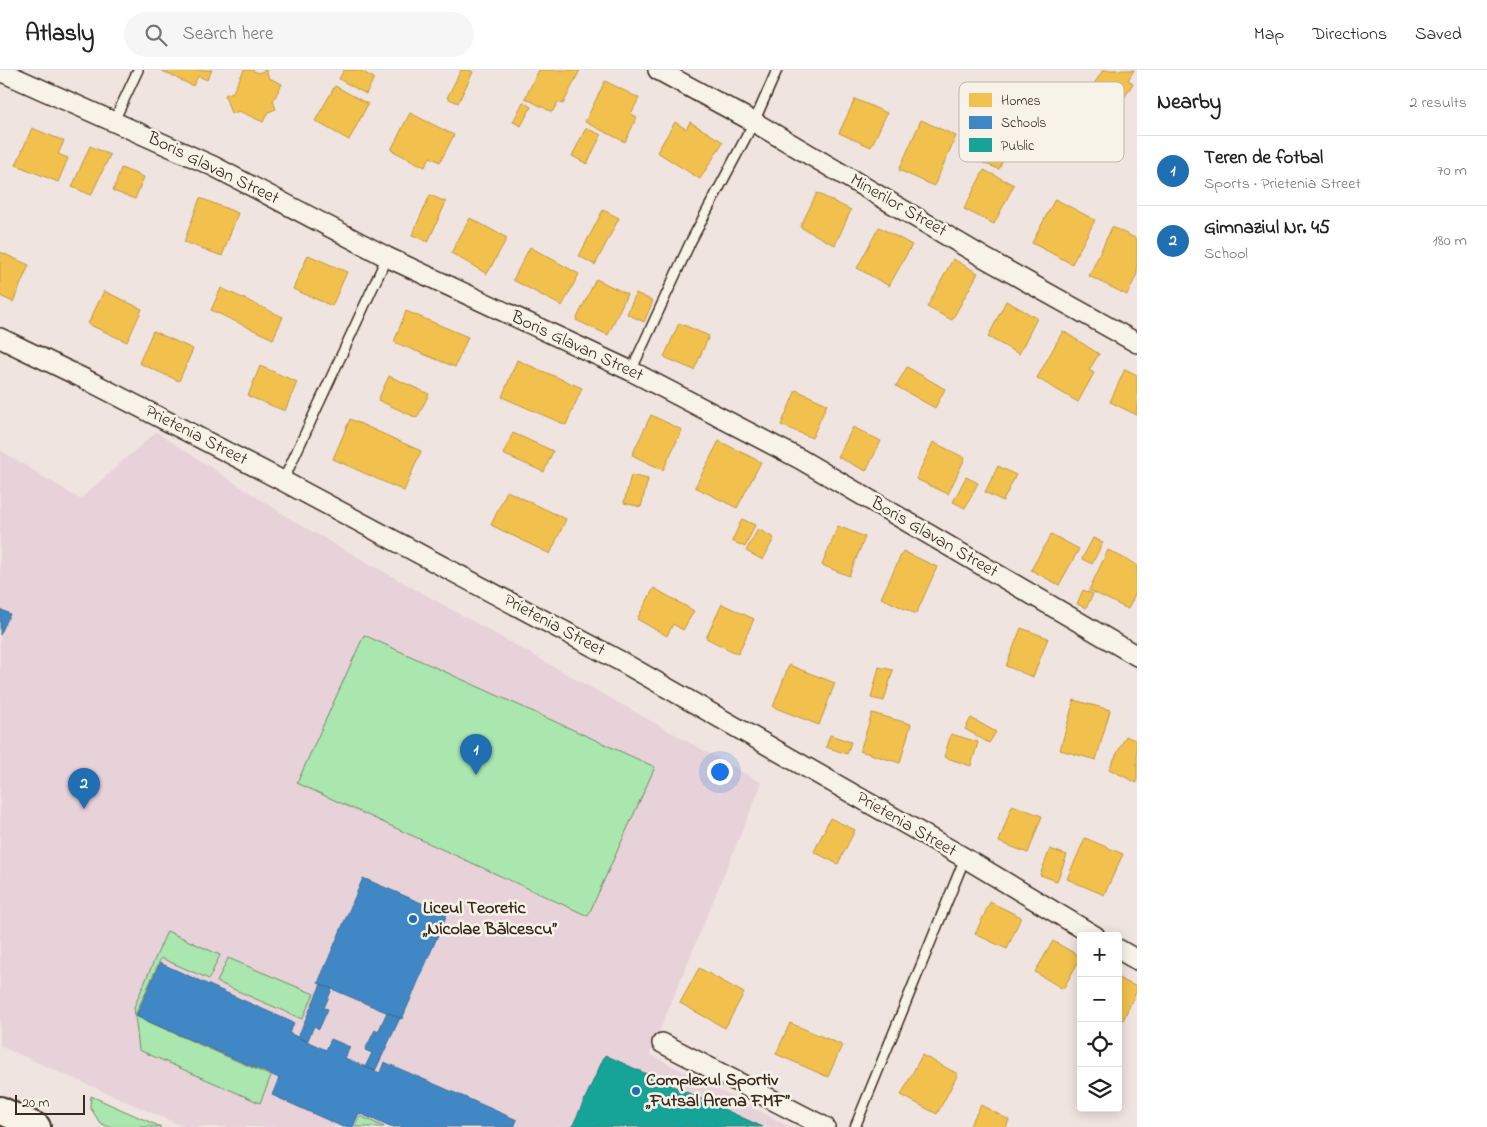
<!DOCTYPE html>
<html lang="en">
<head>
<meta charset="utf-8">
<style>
	body { margin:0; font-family:"Indie Flower",sans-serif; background:#f6f6f6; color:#222 }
	.controls { position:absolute; right:15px; bottom:15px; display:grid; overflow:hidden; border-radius:5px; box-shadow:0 2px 12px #0003 }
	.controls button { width:45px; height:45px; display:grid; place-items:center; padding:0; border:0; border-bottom:1px solid #e0e0e0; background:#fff; color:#222; font:25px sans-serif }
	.scale { position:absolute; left:15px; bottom:12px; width:70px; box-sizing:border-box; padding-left:5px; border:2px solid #3b2a1e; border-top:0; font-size:14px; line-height:18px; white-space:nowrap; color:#3b2a1e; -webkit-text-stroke:4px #f7f3e8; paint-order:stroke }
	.you { position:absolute; left:719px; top:701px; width:18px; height:18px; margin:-12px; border:4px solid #fff; border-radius:50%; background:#1a73e8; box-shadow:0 0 0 8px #1a73e833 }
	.badge { display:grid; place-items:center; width:32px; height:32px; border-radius:50%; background:#1f6fb2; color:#fff; font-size:16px; font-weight:700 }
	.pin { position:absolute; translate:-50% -41px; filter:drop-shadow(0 1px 2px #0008) }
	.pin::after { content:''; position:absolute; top:26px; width:18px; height:15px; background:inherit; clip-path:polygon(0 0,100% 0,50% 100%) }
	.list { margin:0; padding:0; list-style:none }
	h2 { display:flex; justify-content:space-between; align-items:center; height:65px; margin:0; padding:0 20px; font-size:21px }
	h2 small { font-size:16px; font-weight:400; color:#767676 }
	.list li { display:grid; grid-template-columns:32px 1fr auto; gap:15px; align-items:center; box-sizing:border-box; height:70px; padding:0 20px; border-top:1px solid #e0e0e0 }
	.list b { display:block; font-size:19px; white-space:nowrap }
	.list p { margin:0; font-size:16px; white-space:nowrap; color:#767676 }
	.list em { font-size:16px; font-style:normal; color:#767676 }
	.icon { flex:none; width:28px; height:28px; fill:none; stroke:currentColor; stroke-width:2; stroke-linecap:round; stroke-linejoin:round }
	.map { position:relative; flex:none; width:1137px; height:1057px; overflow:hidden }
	header { display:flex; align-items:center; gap:30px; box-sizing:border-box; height:70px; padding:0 25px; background:#fff; border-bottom:1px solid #e0e0e0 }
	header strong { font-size:24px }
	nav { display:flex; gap:28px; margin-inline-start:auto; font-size:18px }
	.search { width:350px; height:45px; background:#f6f6f6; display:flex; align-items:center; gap:12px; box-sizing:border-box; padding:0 18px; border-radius:28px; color:#767676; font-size:19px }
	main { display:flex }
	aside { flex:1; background:#fff }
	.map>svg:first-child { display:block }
	.built { fill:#e8d2d9 }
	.green { fill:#aae7ae; stroke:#728866 }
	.homes { fill:#f2c14e; stroke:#bb9440 }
	.schools { fill:#3f88c5; stroke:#3e6c93 }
	.public { fill:#17a398; stroke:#227f73 }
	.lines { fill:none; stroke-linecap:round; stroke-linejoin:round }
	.lane-casing { stroke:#3b2a1e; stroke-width:12 }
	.street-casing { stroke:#3b2a1e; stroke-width:22 }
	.secondary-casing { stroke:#3b2a1e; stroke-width:30 }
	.lane { stroke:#f7f3e8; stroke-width:9 }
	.street { stroke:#f7f3e8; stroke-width:19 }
	.secondary { stroke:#f7f3e8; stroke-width:26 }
	.poi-dot { fill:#1f6fb2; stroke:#f7f3e8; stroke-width:2 }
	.labels { text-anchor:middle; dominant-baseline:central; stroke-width:5; stroke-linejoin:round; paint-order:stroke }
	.street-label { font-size:18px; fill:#3b2a1e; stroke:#f7f3e8 }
	.poi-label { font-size:18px; font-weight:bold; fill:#3b2a1e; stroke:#f7f3e8; text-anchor:start }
	.key { fill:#f7f3e8; stroke:#bfb7ab; stroke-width:1 }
	.key-label { font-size:14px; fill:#3b2a1e }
</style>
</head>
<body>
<header>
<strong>Atlasly</strong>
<div class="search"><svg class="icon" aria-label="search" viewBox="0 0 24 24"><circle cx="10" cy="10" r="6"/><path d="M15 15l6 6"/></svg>Search here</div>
<nav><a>Map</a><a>Directions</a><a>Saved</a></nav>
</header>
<main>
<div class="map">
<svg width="1137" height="1057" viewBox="0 0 1137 1057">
	<rect width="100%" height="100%" fill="#f0e4e1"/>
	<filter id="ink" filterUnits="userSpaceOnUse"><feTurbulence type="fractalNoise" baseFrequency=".02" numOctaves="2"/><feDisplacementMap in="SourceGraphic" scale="10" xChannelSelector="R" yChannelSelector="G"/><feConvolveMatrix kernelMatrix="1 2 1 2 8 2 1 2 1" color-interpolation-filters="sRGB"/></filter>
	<g filter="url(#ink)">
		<path class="built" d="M156,362L297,453L762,713L650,984L790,1057H184L0,976V380L80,429Z"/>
		<path class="green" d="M364,565L655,697L588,846L297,713Z
			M167,861L220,885L209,909L161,888L136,943L137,947L271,1006L260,1033L139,980L134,937Z
			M228,888L314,924L302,949L217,912Z
			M91,1026L161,1057H109L100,1053L90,1037Z
			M360,1046L384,1057H355Z"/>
		<path class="homes" d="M160,0H212L207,10L198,6L193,16Z
			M244,0H252L258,3L266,0L269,8L282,14L273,31L276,39L268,42L263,52L239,41L231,44L225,25L233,22Z
			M344,0H359L374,8L366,24L339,9Z
			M461,0H470L473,2L458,33L447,28Z
			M539,0H580L563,34L558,32L552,42L525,28Z
			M1103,0H1134L1128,10L1133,13L1123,30L1094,14Z
			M605,11L639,28L631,44L637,47L625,72L585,52Z
			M335,16L368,34L349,70L315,51Z
			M855,29L887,43L871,77L839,63Z
			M523,32L531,37L521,56L513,52Z
			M410,43L454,65L440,92L430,87L425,97L391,80Z
			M921,50L956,66L934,116L899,100Z
			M675,52L686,59L690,52L723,72L700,109L657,82Z
			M32,58L64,71L58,84L68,88L58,112L16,95Z
			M586,58L601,65L587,94L572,86Z
			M994,68L1010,75L999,99L983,93Z
			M90,76L110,85L91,125L72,117Z
			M121,98L144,107L135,129L113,121Z
			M984,100L1014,115L994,154L964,139Z
			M817,123L851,140L835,175L800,157Z
			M430,125L446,132L428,172L412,165Z
			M200,128L238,143L222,186L184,172Z
			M1055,129L1095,150L1072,194L1032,173Z
			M603,140L619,148L595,195L579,186Z
			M470,148L507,168L487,204L451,183Z
			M879,157L912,175L889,216L857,198Z
			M1112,157L1137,169V204L1127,225L1089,206Z
			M530,177L579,204L562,236L513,210Z
			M0,182L29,195L13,232L0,226Z
			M308,185L347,202L332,236L293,219Z
			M953,189L978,203L952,250L927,237Z
			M596,209L627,224L608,265L576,250Z
			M221,218L283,247L273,269L211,240Z
			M104,221L142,239L127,272L88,254Z
			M636,223L653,231L644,252L627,244Z
			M1006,231L1037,248L1019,284L988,267Z
			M406,241L468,267L455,297L394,272Z
			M679,253L709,266L694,300L664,287Z
			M153,261L193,279L179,311L139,293Z
			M1063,261L1099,284L1089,300L1094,303L1078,332L1037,308Z
			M517,290L582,318L566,355L502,327Z
			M260,296L297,312L285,341L248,326Z
			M907,297L945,319L935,338L896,316Z
			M1125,299L1137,305V345L1110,332Z
			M389,306L429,324L417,348L378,330Z
			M796,320L827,334L812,368L781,355Z
			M651,345L682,360L663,400L632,385Z
			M350,349L421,381L404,421L333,389Z
			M853,357L881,371L866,401L838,387Z
			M513,363L553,381L544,402L503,384Z
			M719,371L761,392L737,438L695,417Z
			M933,372L965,388L948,424L916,409Z
			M998,396L1016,405L1003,431L985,422Z
			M631,405L648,409L641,437L624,433Z
			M966,407L978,413L965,438L953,432Z
			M507,421L566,449L550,484L491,455Z
			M742,449L755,455L745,477L732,471Z
			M838,456L865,467L849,506L822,495Z
			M758,459L774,468L763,490L746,481Z
			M1051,464L1079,479L1059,515L1031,500Z
			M1093,468L1103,472L1092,494L1082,489Z
			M1108,480L1137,495V521L1128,539L1089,520Z
			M903,481L937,497L916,544L881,528Z
			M654,518L694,541L683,560L673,554L667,566L637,549Z
			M1083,520L1093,524L1086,538L1077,534Z
			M722,534L754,549L738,584L706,568Z
			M1021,558L1048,568L1033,607L1006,596Z
			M789,595L835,613L819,655L773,637Z
			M879,597L893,600L884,631L871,628Z
			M1074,630L1110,640L1096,690L1060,680Z
			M872,643L911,654L900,693L860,681Z
			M971,648L996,662L989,673L965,659Z
			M951,664L978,672L971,696L944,687Z
			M830,665L851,672L847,684L826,677Z
			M1126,666L1137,671V713L1109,699Z
			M1012,735L1042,746L1028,783L999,772Z
			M830,748L855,760L838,794L814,782Z
			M1085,768L1123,784L1104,825L1067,809Z
			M1050,779L1067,785L1057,811L1040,805Z
			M990,832L1021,847L1007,879L975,864Z
			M1053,871L1081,887L1063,919L1035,902Z
			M699,898L744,923L725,958L680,933Z
			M1118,908L1137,917V920L1123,950L1118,948Z
			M790,953L842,975L828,1007L776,984Z
			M922,985L958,1004L937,1044L901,1025Z
			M981,1035L1009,1050L1006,1057H969Z"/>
		<path class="schools" d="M0,539L10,544L0,565Z
			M363,808L447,844L402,949L318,913Z
			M160,893L294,953L289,963L326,980L331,969L350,977L345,988L380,1003L384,992L517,1050L514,1057H390L359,1043L353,1057H343L272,1025L279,1008L136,946Z
			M321,914L332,919L324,938L328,939L319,959L314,956L307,972L298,967Z
			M387,942L400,948L375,1001L365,997L372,983L365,980L375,960L378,962Z"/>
		<path class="public" d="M605,985L763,1057H572Z"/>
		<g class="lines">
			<defs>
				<path id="lane" d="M114,51L138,0
					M631,301L691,171L754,52L777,0
					M283,411L387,187
					M855,1057L965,788"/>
				<path id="street" d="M658,0L754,52L983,187L1137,273
					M0,1L213,96L387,187L631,301L800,389L1137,586
					M0,268L93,313L283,411L622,592L965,788L1095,866
					M1118,879L1137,890
					M662,973L825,1057"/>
				<path id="secondary" d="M0,1040L37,1057"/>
			</defs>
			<use href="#lane" class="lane-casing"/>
			<use href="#street" class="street-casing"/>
			<use href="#secondary" class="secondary-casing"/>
			<use href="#lane" class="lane"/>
			<use href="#street" class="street"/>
			<use href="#secondary" class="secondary"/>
		</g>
	</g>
	<g class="poi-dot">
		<circle cx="413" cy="849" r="5"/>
		<circle cx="636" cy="1021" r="5"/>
	</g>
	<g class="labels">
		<g class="street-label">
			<text transform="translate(213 99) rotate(26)">Boris Glavan Street</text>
			<text transform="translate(898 136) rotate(30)">Minerilor Street</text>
			<text transform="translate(577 277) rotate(25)">Boris Glavan Street</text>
			<text transform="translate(196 366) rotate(27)">Prietenia Street</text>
			<text transform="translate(934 468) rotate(30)">Boris Glavan Street</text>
			<text transform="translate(554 556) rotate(28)">Prietenia Street</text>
			<text transform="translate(906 755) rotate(30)">Prietenia Street</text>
		</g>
		<g class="poi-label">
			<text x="423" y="839">Liceul Teoretic<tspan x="423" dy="21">„Nicolae Bălcescu”</tspan></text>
			<text x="646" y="1011">Complexul Sportiv<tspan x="646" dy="21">„Futsal Arena FMF”</tspan></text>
		</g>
	</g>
	<rect x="959" y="12" width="165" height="80" rx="8" class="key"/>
	<rect x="969" y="23" width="23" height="14" fill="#f2c14e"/>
	<rect x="969" y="46" width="23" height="13" fill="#3f88c5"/>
	<rect x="969" y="68" width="23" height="14" fill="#17a398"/>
	<g class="key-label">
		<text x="1001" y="35">Homes</text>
		<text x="1001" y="57">Schools</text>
		<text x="1001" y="80">Public</text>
	</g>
</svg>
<div class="controls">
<button>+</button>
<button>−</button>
<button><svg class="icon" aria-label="locate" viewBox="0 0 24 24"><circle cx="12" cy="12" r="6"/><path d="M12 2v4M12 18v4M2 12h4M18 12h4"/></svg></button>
<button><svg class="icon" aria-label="layers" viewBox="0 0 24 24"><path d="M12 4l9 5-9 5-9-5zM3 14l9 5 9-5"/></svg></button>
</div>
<div class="scale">20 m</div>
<div class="you"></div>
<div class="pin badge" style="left:476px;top:705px">1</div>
<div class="pin badge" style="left:84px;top:739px">2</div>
</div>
<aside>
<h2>Nearby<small>2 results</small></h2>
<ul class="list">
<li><span class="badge">1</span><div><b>Teren de fotbal</b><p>Sports · Prietenia Street</p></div><em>70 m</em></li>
<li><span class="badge">2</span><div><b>Gimnaziul Nr. 45</b><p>School</p></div><em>180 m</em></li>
</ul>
</aside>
</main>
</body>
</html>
